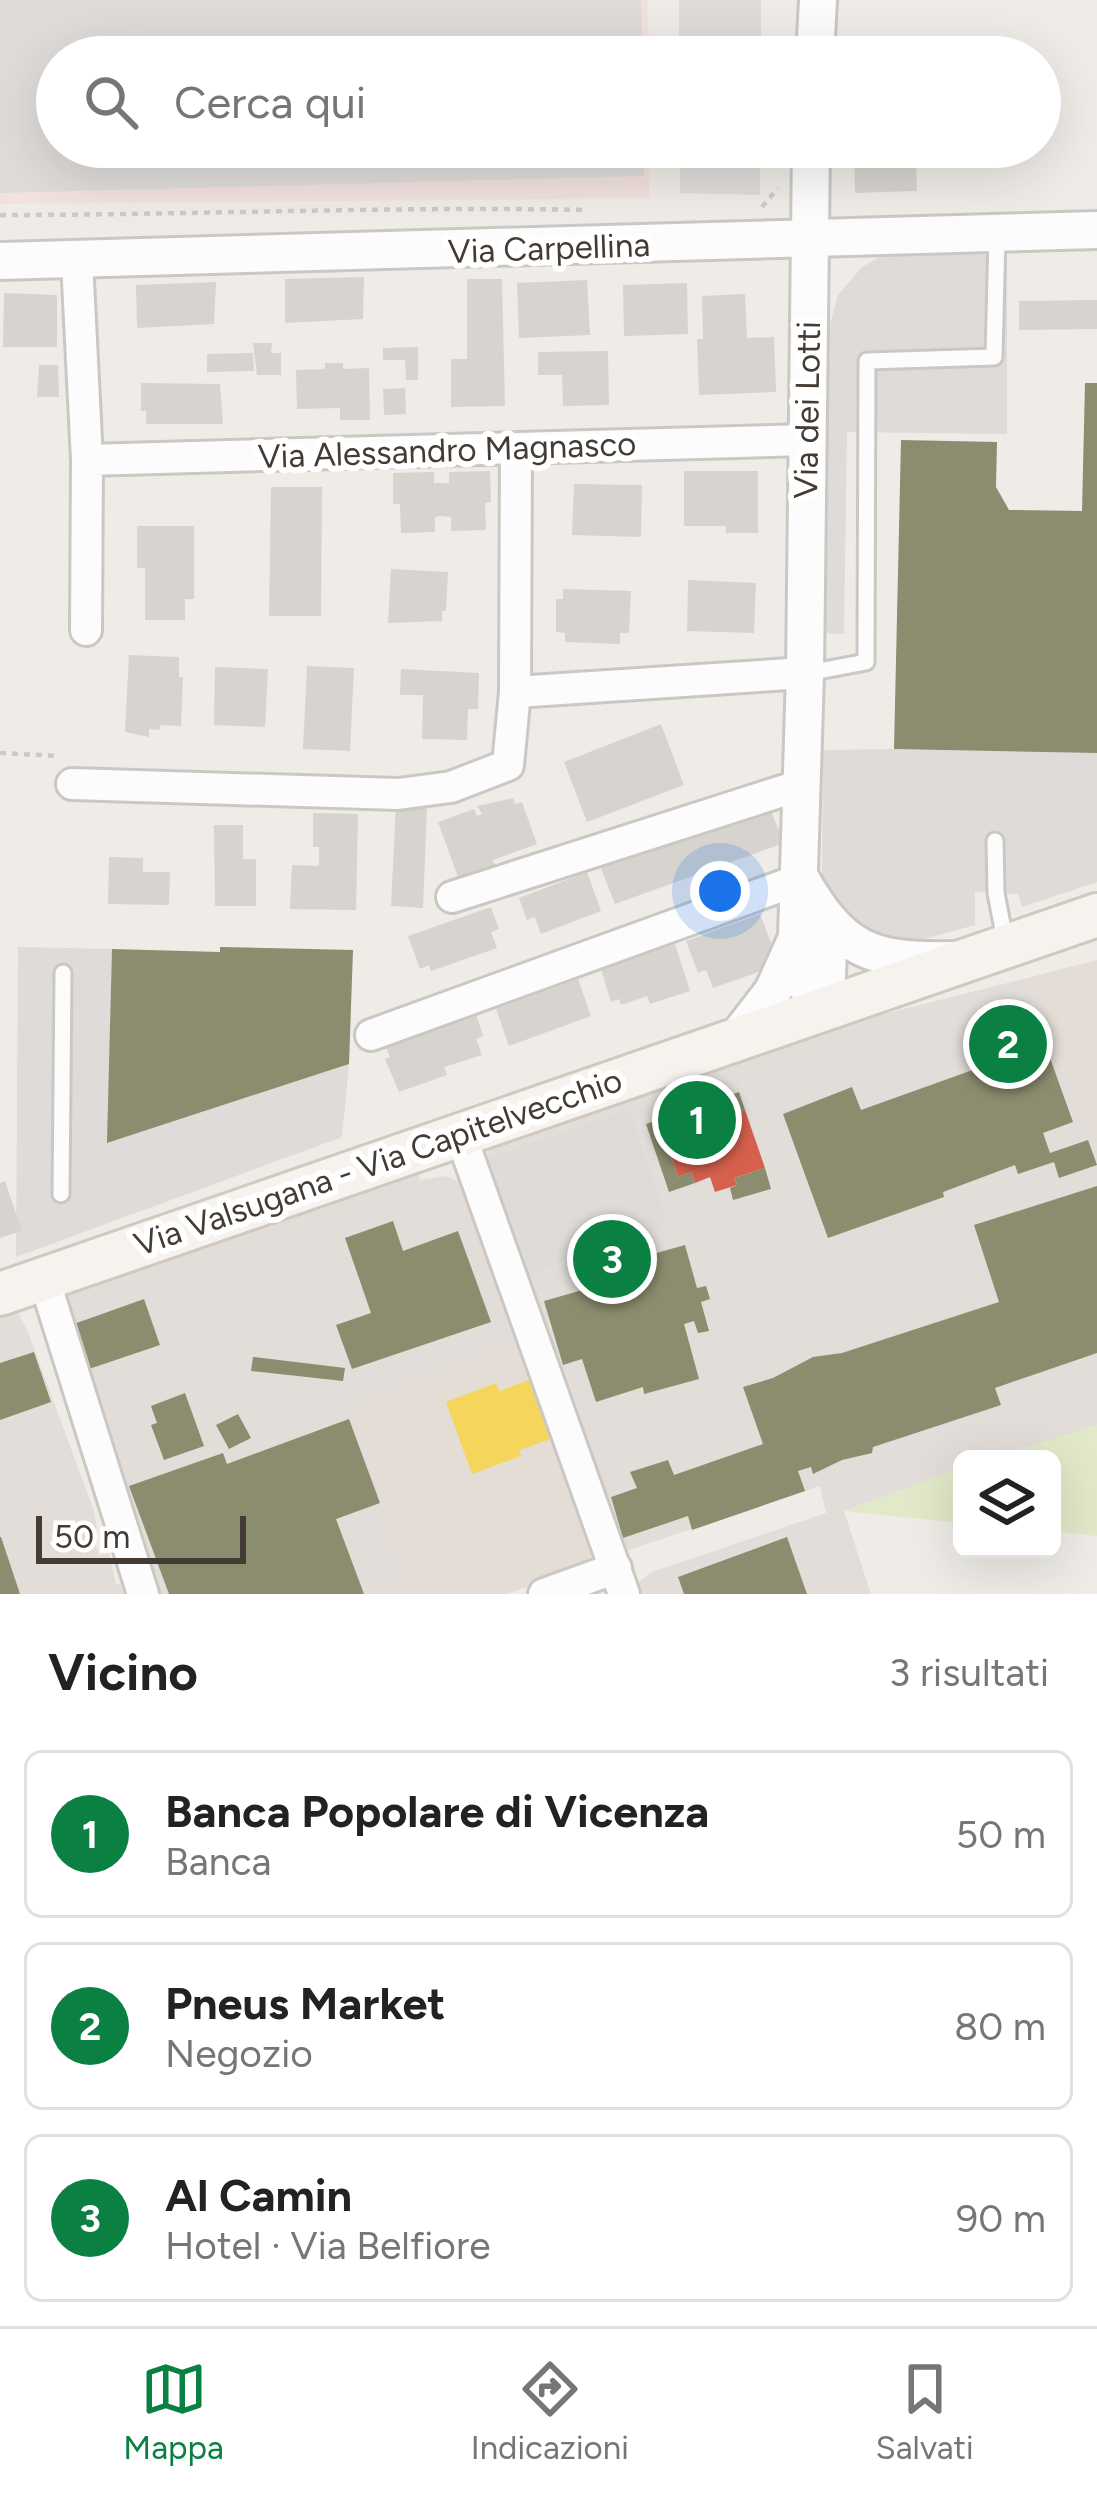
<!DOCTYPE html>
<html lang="it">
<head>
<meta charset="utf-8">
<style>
	body { margin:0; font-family:Figtree,sans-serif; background:#f2f2f2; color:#222 }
	.controls { position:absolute; right:36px; bottom:36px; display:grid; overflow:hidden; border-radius:18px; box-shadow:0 12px 48px #0002 }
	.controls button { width:108px; height:108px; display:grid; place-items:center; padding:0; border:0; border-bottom:3px solid #e0e0e0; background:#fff; color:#222; font:60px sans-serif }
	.scale { position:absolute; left:36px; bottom:30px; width:210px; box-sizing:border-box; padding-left:12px; border:6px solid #443c34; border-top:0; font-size:33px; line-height:42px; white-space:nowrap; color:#443c34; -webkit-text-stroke:9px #fff; paint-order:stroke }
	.you { position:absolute; left:720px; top:891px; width:42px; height:42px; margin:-30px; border:9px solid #fff; border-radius:50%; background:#1a73e8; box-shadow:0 0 0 18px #1a73e833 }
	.badge { display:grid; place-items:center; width:78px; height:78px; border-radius:50%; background:#0b8043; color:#fff; font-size:39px; font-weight:700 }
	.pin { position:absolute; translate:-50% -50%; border:6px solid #fff; box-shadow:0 3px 12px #0006 }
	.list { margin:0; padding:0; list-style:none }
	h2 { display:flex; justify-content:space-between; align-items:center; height:156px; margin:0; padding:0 48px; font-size:51px }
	h2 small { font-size:39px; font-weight:400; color:#767676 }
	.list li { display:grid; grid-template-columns:78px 1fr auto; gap:36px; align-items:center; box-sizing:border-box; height:168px; margin:0 24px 24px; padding:0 24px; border:3px solid #e0e0e0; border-radius:18px }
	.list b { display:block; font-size:45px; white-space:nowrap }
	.list p { margin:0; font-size:39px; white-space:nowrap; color:#767676 }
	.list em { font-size:39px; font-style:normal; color:#767676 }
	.icon { flex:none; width:66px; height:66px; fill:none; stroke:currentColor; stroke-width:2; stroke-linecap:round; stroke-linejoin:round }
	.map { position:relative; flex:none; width:1097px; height:1594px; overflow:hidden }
	.search { position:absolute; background:#fff; box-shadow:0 12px 48px #0002; left:36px; right:36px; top:36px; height:132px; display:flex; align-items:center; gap:30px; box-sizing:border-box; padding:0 42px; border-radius:66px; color:#767676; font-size:45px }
	.sheet { height:732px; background:#fff }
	nav { display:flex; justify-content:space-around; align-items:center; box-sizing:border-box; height:168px; border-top:3px solid #e0e0e0; background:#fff; font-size:33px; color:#767676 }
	nav a { display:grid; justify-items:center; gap:6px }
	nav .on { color:#0b8043 }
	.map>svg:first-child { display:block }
	.residential { fill:#e3ddd5 }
	.industrial { fill:#e2ddd9 }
	.medical { fill:#f1e1df }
	.green { fill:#e1e9c8 }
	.parking { fill:#dedbd8 }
	.homes { fill:#f6d55c }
	.shops { fill:#d6604d }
	.industry { fill:#8c8c6e }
	.building { fill:#d7d3cf }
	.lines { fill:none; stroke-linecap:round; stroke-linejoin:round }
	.service-casing { stroke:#cbc8c4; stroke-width:21 }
	.minor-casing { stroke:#cbc8c4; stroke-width:36 }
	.tertiary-casing { stroke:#cbc8c4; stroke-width:42 }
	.secondary-casing { stroke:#cfc9c0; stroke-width:48 }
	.path { stroke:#cdcac6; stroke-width:4.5; stroke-dasharray:6 6; stroke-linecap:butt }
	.service { stroke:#fdfcfc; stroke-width:15 }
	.minor { stroke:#fdfcfc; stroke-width:30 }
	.tertiary { stroke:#fdfcfc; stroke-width:36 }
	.secondary { stroke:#f6f2ed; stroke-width:42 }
	.labels { text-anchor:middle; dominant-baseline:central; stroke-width:12; stroke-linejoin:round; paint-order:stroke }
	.street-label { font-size:33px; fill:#443c34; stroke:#fff }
</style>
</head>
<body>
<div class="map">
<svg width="1097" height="1594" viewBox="0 0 1097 1594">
	<rect width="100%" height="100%" fill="#efece8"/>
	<path class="residential" d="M1097,960V1142L1027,978Z
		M520,1343L595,1548L587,1565L507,1594H411L353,1407Z"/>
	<path class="industrial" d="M1027,978L1097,1142V1425L990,1459H962V1468L844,1511L871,1594H615L631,1588L652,1572L826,1513L820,1486L620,1553L485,1159L490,1146L864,1019Z
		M417,1170L420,1180L445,1176L461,1182L472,1193L520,1343L354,1407L411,1594H151L53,1301Z
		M18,1313L28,1332L94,1511L97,1528L92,1531L99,1555L109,1553L116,1585L121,1583L124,1594H0V1319Z"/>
	<path class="medical" d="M0,0H648L649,57H57V147H649V198L0,204Z"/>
	<path class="green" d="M1097,1425V1536L1052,1531V1459H990Z
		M962,1468V1523L843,1511Z"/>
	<path class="parking" d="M0,0H641L642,57H57V147H643L644,176L0,193Z
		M679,0H761V57H679Z
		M680,147H760V195L680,193Z
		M1007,249V434L847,432L844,634L824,633L829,328L838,295L862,267L882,256Z
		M894,749L1097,753V882L1022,907L1018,894L975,892V925L902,945L858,935L822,881L823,750Z
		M18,947L112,949L108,1143L349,1064L342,1137L16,1257Z
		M630,1109L668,1226L516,1278L485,1160Z"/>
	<path class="homes" d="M618,1244L624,1262L599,1269L593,1252Z
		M532,1379L554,1438L519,1450L521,1456L472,1474L446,1402L496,1383L499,1391Z"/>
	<path class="shops" d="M733,1101L737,1113L745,1110L765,1168L734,1178L737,1185L715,1192L710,1177L695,1183L691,1172L678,1177L661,1125Z"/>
	<path class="industry" d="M1085,383H1097V753L894,749L901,440L997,442L996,487L1009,510L1082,511Z
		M220,947L353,950L349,1064L107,1143L112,949L220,952Z
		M1045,1044L1073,1122L1043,1133L1050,1153L1088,1140L1097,1165L1059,1178L1054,1162L1018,1174L1015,1165L943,1192L944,1197L828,1238L783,1114L852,1087L861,1110Z
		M739,1092L745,1110L737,1113L733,1101L661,1125L678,1177L691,1172L695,1183L669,1192L646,1124Z
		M765,1168L771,1189L733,1200L730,1188L737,1185L734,1178Z
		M1097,1186V1353L995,1388L1001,1405L873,1447L872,1453L842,1460L813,1474L811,1467L798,1471L805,1491L692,1530L688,1516L623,1538L611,1497L637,1488L630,1472L668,1460L674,1475L763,1444L743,1387L773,1378L813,1357L842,1353L999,1302L974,1225Z
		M393,1221L403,1251L458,1231L491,1322L352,1369L336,1325L371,1313L345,1238Z
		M685,1245L697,1288L706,1286L710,1299L701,1302L709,1331L698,1333L694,1321L684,1324L699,1379L644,1394L643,1387L596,1402L582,1359L563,1365L544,1301L600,1285L596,1270Z
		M144,1299L160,1345L86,1370L71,1325Z
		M34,1352L51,1402L0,1420V1363Z
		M253,1357L345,1368L343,1381L251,1371Z
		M185,1393L204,1446L164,1460L151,1425L157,1423L151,1406Z
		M238,1414L251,1438L229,1449L216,1425Z
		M349,1419L380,1503L336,1519L364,1594H169L129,1486L223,1453L227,1464Z
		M0,1537H1L20,1594H0Z
		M787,1537L807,1594H684L678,1577Z"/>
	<path class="building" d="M854,147H903V162L916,161L917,191L855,193Z
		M364,277L363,319L285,323V279Z
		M467,279H502L505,406L451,407V359H467Z
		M587,280L590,335L519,338L517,283Z
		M216,282L214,324L137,328L136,285Z
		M687,283L688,334L624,336L623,285Z
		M4,293L57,295V347H3Z
		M745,294L747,338L774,337L776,392L699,395L697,339H703L702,296Z
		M1097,300V329L1019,330V301Z
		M253,343H272L271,353H281V375H257Z
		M418,347V380H406L405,360H383V348Z
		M608,351L609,405L563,406L562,375H538V352Z
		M253,353L254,371L207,372V354Z
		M325,363H343V369L369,368L370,420H340V408L297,409L296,370L325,369Z
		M39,365H58L59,397H37Z
		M141,383L220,384L223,424H146V411H141Z
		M405,388L406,414L384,415L383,389Z
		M490,471L491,502L485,503L486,530L451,531V517L440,516L435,517V532L401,533L400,504H393V473L434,472V483H449V472Z
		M684,471H758V533H726V526H684Z
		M574,484L642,485L641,537L572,535Z
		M271,487H322L321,616H269Z
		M137,526H194V599H185V620H145V568H137Z
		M391,569L448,572L446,611H442V621L388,623Z
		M688,580L756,583L754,633L687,631Z
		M563,589L631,591L629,633H620V644L565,642V633L556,632V599H563Z
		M129,655L179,657V677H183L181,726L160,725V730L149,729V737L125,732Z
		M307,666L354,668L350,751L303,749Z
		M215,667L268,669L265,727L214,725Z
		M401,669L479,673L478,709H468L467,740L422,739L423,695H400Z
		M661,724L684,785L587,822L564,762Z
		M513,798L515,804L522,802L537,844L493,860L495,867L459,880L438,822L474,809L477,816L482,814L477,806Z
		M396,804L427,806L423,908L391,906Z
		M770,809L784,843L615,904L600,866Z
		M313,813L358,814L356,910L290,909L292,865L319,866V847H313Z
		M214,825H243V859H256V906H215Z
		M109,857L143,858V872H170L169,905L108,904Z
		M587,872L601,911L541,934L535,917L527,920L519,898Z
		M491,907L499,929L491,932L497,948L431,971L429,965L420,969L408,936Z
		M760,914L775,953L765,956L770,968L713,988L706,970L698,973L686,941Z
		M675,944L690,991L650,1004L647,996L621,1005L619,999L611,1002L601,969Z
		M578,979L591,1016L509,1046L496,1009Z
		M476,1013L483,1036L476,1039L482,1055L444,1067L447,1075L399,1092L385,1059L390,1057L385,1044Z
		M5,1181L22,1231L0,1238V1183Z"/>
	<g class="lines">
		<defs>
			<path id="service" d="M808,673L866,662L867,361L994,357L997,235
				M995,841L996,893L1006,945
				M61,1194L63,973"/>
			<path id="minor" d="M77,261L87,460L86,630
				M87,460L806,440
				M515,692L805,673
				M72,784L398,794L451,787L508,765L515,692L516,448
				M452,897L801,785
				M371,1035L801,879
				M460,1133L624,1594
				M44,1279L143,1594
				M544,1594L616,1568"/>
			<path id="tertiary" d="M815,57L818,0
				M811,147L805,673L797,936L804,983L826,1007
				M0,261L1097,230
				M801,879C841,950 871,962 951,960
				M819,912L828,947L826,1007
				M736,1039L773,991L796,940"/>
			<path id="secondary" d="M0,1294L1097,915"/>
		</defs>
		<use href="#service" class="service-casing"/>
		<use href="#minor" class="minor-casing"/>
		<use href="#tertiary" class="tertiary-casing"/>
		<use href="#secondary" class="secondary-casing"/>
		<path class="path" d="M762,207L778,188
			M0,215C196,215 392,206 588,210
			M0,753L60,756"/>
		<use href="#service" class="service"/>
		<use href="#minor" class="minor"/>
		<use href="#tertiary" class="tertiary"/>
		<use href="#secondary" class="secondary"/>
	</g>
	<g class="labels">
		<g class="street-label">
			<text transform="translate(549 248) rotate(-2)">Via Carpellina</text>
			<text transform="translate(807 410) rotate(-89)">Via dei Lotti</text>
			<text transform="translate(447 450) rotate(-2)">Via Alessandro Magnasco</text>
			<text transform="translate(378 1162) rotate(-19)">Via Valsugana - Via Capitelvecchio</text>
		</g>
	</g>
</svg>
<div class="controls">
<button><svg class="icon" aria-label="layers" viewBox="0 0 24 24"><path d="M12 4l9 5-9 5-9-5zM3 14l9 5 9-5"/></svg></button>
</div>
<div class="scale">50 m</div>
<div class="you"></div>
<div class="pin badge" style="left:697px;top:1120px">1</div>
<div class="pin badge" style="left:1008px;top:1044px">2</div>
<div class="pin badge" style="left:612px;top:1259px">3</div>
<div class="search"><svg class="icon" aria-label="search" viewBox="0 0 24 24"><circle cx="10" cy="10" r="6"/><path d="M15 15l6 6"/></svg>Cerca qui</div>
</div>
<section class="sheet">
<h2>Vicino<small>3 risultati</small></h2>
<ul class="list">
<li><span class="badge">1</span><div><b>Banca Popolare di Vicenza</b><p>Banca</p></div><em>50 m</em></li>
<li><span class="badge">2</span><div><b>Pneus Market</b><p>Negozio</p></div><em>80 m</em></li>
<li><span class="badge">3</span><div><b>Al Camin</b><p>Hotel · Via Belfiore</p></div><em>90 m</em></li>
</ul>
</section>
<nav>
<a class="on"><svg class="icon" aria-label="map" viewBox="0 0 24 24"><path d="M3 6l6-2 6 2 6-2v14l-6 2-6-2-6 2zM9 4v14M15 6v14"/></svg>Mappa</a>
<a><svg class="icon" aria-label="directions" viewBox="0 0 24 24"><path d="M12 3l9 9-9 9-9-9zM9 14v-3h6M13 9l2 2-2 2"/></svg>Indicazioni</a>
<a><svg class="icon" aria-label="saved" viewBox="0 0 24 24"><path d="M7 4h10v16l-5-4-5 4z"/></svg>Salvati</a>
</nav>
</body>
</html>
